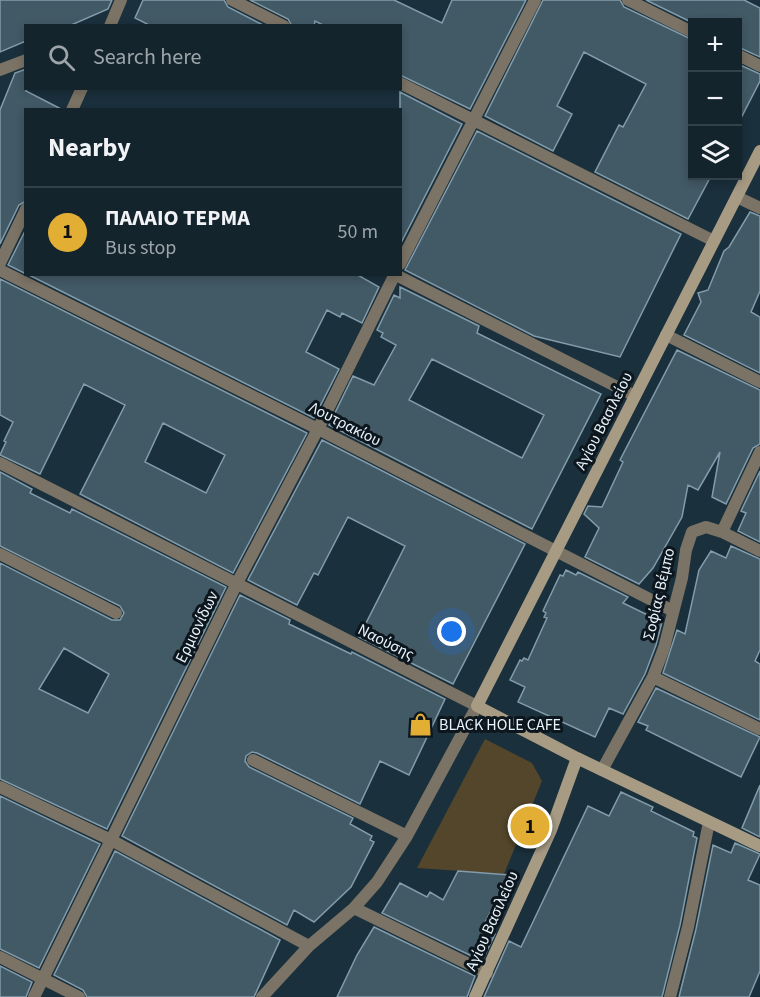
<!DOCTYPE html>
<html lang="en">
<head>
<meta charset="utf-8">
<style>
	body { margin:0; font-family:"Source Sans 3",sans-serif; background:#1d2c35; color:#f1f3f6 }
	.controls { position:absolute; right:18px; top:18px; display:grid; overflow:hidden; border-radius:0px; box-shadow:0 3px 9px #0003 }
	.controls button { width:54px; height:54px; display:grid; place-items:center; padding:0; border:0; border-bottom:2px solid #334149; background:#14242d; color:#f1f3f6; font:30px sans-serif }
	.you { position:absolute; left:452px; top:632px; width:21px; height:21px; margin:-15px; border:4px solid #fff; border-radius:50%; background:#1a73e8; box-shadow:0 0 0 9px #1a73e833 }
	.badge { display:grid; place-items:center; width:39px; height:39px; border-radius:50%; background:#e2af34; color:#111; font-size:20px; font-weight:700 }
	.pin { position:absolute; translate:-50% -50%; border:3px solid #fff; box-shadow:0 2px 6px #0006 }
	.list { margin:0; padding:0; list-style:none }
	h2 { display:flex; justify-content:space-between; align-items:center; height:78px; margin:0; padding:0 24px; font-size:26px }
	h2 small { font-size:20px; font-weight:400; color:#9da4aa }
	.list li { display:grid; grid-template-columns:39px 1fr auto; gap:18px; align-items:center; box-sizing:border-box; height:90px; padding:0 24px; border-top:2px solid #334149 }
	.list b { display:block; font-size:22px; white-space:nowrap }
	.list p { margin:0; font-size:20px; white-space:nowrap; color:#9da4aa }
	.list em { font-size:20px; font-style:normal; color:#9da4aa }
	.icon { flex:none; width:33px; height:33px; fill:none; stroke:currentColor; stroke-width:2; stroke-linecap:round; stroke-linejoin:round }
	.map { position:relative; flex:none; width:760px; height:997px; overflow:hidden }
	.search { position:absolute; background:#14242d; box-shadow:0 3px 9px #0003; left:24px; top:24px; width:378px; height:66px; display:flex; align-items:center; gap:15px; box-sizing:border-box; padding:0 21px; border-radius:0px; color:#9da4aa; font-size:22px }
	.panel { position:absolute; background:#14242d; box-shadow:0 3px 9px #0003; left:24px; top:108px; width:378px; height:168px; border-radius:0px }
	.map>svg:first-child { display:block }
	.green { fill:#53462a }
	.building { fill:#425966; stroke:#839cab; stroke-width:1.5; fill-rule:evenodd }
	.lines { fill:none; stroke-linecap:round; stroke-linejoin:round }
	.street { stroke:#7b7365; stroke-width:12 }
	.secondary { stroke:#a79b84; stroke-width:12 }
	.labels { text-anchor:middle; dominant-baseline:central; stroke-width:6; stroke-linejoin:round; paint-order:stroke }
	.street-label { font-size:16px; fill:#e6f3fc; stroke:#0d161c }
	.poi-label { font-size:16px; fill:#e6f3fc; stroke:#0d161c; text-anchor:start }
</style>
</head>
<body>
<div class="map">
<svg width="760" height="997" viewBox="0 0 760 997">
	<rect width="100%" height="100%" fill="#1a303c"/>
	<path class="green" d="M485,739L532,763L542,781L504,874L417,868Z"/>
	<path class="building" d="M0,0H112L108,9L69,26H26V41L0,52Z
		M143,0H224L228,7L265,26H151L135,18Z
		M250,0H394L442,23L452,0H526L470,109L400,75V26H325L315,21L314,26H292L288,19Z
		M543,0H620L624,7L693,40V176H711L688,219L595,172L619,125L623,127L646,84L584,52L557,106L572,114L553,151L485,116Z
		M646,0H744L760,8V57L738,47V22L693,23Z
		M738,64L760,74V81L738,124Z
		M26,69V91L63,110H26V201L19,205L0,244V110L15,73Z
		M400,92L462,124L400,245Z
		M477,131L681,234L620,357L534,336L405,270Z
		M750,212L760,216V291L751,312L760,317V373L684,335L701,302L698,293L708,290L724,251L729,247Z
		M26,229V274L8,265Z
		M27,274H356L379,287L362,323L342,313L340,317L327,310L306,352L339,369L314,418Z
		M0,279L307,433L233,573L80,494L125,405L84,384L40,474L0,455L6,442L4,441L13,422L0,415ZM163,423L225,455L206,493L145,462Z
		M400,287L479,326L477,333L601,394L532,529L329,425L353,376L374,385L396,345L381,337L383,333L377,330L394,295L400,298ZM432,359L544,415L522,458L409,400Z
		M677,350L760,390V444L753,448L726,504L712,497L720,452L698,490L688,485L682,517L653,568L639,584L585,557L599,528L584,514L588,506L602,507L623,462L620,460Z
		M322,440L525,544L453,684L359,637L405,546L348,517L318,575L314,573L297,605L248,580Z
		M760,471V542L738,531L746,513L741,511Z
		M0,472L32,489L30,493L70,513L72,509L226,587L107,829L0,779V563L112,620H120L124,613L120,606L0,546ZM64,648L109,674L88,713L39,689Z
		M731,546L760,559V650L755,661L760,664V720L663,673L677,630L685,634L699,570L711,551L726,558Z
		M566,570L576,575L578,572L628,597L623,603L662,622L656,645L645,674L623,714L609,708L595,737L518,702L525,687L510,680L520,660L522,661L524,658L528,660L547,618L544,617L546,613L543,611L560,575L563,576Z
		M240,595L290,620L289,624L351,654L352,652L445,699L409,775L380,761L360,804L257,753L252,752L246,756L245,761L249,767L353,818L350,824L372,836L370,840L374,842L351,887L314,922L294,910L287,925L122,836Z
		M656,688L760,737L741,777L646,730L648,726L638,722Z
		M760,785V837L742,828Z
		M621,792L653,807L651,811L694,832L693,836L697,838L680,925L662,997H484L509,941L521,947L588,806L609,816Z
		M0,796L100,844L39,968L0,949Z
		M735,843L760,854L748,880L760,885V971L749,997H679L696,929L713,845L731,853Z
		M115,851L280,940L254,997H87L83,990L54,975Z
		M458,871L510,875L482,928L495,934L482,961L382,913L400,883L427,897L430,892L443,900Z
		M374,927L475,976L467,997H337L357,955Z
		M0,966L32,982L26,997H0Z"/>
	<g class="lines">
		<path class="street" d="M232,0L284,26
			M628,0L692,32
			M110,26L121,0
			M738,55L760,66
			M0,70L26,60
			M400,83L714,241
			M72,110L82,88
			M737,197L760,208
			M0,263L26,209
			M400,264L535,0
			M0,270L318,429L673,611
			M394,274L635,396
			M666,335L760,382
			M0,463L477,706L407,836L377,882L354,908L309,946L262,997
			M722,532L760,551
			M0,554L116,613
			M653,677L760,729
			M253,760L407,836
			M602,770L653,677L664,648L682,578L686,550L692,532L706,527L722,532L760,452
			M0,787L111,840L309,946
			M354,908L487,973
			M0,957L79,997
			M34,997L236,585L318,429L395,274
			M670,997L688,927L709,822"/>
		<path class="secondary" d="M760,151L477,706L577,758L760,846
			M475,997L551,830L577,758"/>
	</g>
	<defs>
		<symbol id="shop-bare" viewBox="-9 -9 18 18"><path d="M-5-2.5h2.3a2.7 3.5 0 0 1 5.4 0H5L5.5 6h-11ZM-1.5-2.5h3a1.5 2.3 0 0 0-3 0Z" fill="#e2af34" stroke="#0d161c" stroke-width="2.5" paint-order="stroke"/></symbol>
	</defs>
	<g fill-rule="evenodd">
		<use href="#shop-bare" x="404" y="708" width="33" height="33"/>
	</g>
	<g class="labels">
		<g class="street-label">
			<text transform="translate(604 421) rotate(-63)">Αγίου Βασιλείου</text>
			<text transform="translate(345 424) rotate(27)">Λουτρακίου</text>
			<text transform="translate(659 594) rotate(-77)">Σοφίας Βέμπο</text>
			<text transform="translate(197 627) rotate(-64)">Ερμιονίδων</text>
			<text transform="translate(386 642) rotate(27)">Ναούσης</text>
			<text transform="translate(492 921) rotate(-66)">Αγίου Βασιλείου</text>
		</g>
		<g class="poi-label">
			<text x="439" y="725">BLACK HOLE CAFE</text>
		</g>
	</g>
</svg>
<div class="controls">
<button>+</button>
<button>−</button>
<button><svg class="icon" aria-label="layers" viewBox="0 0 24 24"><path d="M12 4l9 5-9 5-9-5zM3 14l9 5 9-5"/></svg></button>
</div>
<div class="you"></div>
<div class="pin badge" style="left:530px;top:826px">1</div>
<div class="search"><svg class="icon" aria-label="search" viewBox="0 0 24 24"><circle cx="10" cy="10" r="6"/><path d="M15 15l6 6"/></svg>Search here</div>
<section class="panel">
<h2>Nearby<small></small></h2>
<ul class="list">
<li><span class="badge">1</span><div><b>ΠΑΛΑΙΟ ΤΕΡΜΑ</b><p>Bus stop</p></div><em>50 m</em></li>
</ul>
</section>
</div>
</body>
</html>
